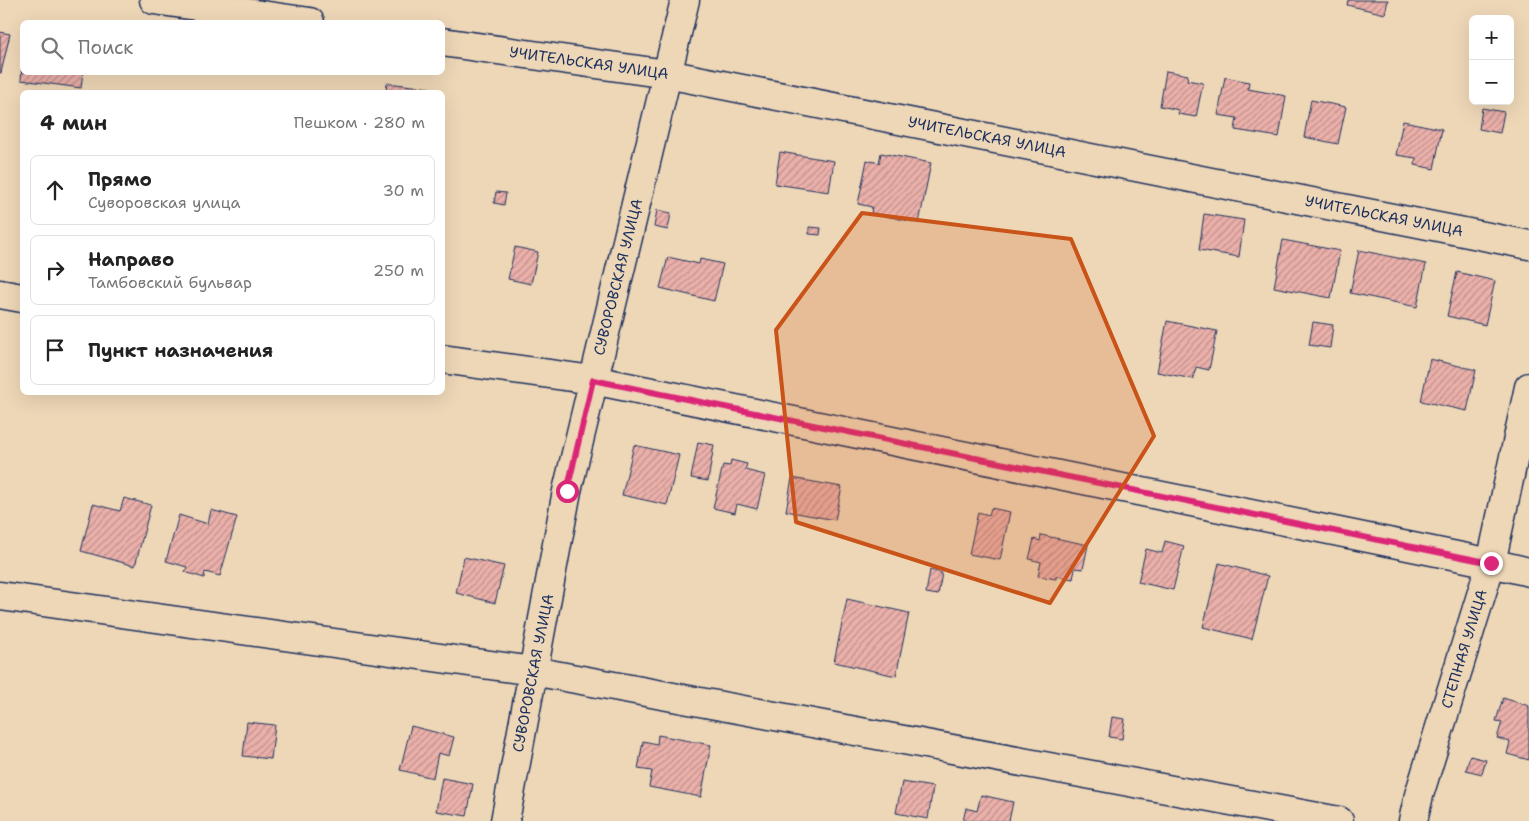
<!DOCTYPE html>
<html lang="ru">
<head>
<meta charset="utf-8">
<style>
	body { margin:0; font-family:"Shantell Sans",sans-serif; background:#f2f2f2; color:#222 }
	.controls { position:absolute; right:15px; top:15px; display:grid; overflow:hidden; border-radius:8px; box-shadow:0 5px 20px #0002 }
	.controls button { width:45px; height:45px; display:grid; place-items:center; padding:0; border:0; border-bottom:1px solid #e0e0e0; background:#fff; color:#222; font:25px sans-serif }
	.stop { position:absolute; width:15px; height:15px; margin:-11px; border:4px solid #db2777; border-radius:50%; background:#fff }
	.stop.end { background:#db2777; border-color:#fff; box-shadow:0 1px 5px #0008 }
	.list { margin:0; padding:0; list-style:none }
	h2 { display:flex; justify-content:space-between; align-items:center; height:65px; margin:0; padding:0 20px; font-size:21px }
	h2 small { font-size:16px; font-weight:400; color:#767676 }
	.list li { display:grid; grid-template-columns:32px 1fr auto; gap:15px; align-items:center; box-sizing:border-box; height:70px; margin:0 10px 10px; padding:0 10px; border:1px solid #e0e0e0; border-radius:8px }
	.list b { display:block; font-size:19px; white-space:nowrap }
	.list p { margin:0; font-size:16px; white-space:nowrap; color:#767676 }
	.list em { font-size:16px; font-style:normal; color:#767676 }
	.icon { flex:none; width:28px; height:28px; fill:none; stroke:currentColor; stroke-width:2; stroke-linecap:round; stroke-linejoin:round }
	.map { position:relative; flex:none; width:1529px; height:821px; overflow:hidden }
	.search { position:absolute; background:#fff; box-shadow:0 5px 20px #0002; left:20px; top:20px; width:425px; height:55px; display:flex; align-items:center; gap:12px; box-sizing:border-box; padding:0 18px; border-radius:8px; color:#767676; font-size:19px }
	.panel { position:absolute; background:#fff; box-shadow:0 5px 20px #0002; left:20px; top:90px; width:425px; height:305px; border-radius:8px }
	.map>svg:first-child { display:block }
	.building { fill:url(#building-hatch); stroke:#1b2f5e }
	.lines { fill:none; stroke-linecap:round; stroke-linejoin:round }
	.minor-casing { stroke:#1b2f5e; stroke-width:31 }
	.minor { stroke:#eed7b7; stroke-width:28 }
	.route { stroke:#db2777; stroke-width:6 }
	.marked { fill:#c95318; fill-opacity:0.2; stroke:#c95318; stroke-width:4; stroke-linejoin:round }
	.labels { text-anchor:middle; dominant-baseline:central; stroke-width:4; stroke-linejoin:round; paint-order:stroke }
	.street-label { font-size:15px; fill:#1b2f5e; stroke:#eed7b7 }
</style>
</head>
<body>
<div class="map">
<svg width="1529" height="821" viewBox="0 0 1529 821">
	<defs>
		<pattern id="building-hatch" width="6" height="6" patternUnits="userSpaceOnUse" patternTransform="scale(1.25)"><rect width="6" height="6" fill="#ebb0a9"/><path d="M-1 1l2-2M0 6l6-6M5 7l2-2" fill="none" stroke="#be908d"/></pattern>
	</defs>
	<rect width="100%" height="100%" fill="#eed7b7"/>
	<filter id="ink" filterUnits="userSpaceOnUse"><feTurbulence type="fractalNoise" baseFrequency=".02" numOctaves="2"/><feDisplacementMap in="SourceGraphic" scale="10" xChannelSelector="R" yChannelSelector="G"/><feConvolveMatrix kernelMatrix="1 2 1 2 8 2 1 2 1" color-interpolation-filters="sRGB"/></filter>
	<g filter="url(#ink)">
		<path class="building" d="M1348,0H1388L1385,14L1347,5Z
			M0,32L10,34L1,73H0Z
			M22,64V72H83L81,88L21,80Z
			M1166,71L1188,75L1187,80L1203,83L1196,117L1178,114L1179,110L1160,106Z
			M1225,77L1249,82L1248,89L1286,96L1279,137L1235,130L1237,118L1218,115Z
			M387,83L430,88V92H386Z
			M1311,100L1346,107L1338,144L1304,137Z
			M1482,108L1504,112L1500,133L1479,129Z
			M1403,121L1442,129L1434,169L1415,165L1416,158L1396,155Z
			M780,152L834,161L829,192L775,184Z
			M881,153L931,163L919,223L871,213L872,207L858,204L867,160L879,163Z
			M496,192L506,193L504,205L494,203Z
			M657,210L671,213L668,230L654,227Z
			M1204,214L1244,220L1239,257L1199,250Z
			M809,227L821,228L820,235L809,234Z
			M1283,240L1340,251L1331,298L1274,287Z
			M515,247L538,252L531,284L508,279Z
			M1359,250L1426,264L1417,307L1350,293Z
			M668,257L699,264L700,259L723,264L714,301L660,288Z
			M1457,272L1495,281L1485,325L1447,316Z
			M1167,321L1217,331L1209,370L1196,367L1193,379L1157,372Z
			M1313,322L1333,325L1330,348L1309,345Z
			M1430,359L1476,370L1467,411L1421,401Z
			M698,442L714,445L708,481L691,478Z
			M634,445L679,455L667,505L622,495Z
			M731,460L747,464L745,470L765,475L757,509L737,504L735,513L713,508L723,465L730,466Z
			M792,478L842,487L835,520L786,511Z
			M124,498L151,505L135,566L81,551L93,504L120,511Z
			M991,508L1010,512L1000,560L969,554L978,512L989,515Z
			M211,510L237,517L220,576L205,572L204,578L185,572L187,567L166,561L179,515L208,524Z
			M1041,535L1088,545L1083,569L1075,568L1073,579L1056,576V579L1038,576L1041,562L1029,559L1034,539L1040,541Z
			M1165,541L1184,546L1173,590L1138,582L1146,549L1162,553Z
			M464,557L504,566L495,603L456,593Z
			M1219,563L1268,576L1252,639L1203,627Z
			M930,570L942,573L938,595L926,593Z
			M847,599L909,613L896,676L834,662Z
			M1503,698L1529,706V760L1507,754L1510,742L1497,738L1502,722L1496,721Z
			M1112,717L1125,719L1122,739L1109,737Z
			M247,722L275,725L271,759L243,756Z
			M411,726L454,737L449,756L438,753L433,778L400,770Z
			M658,735L711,745L701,797L649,787L652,771L638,769L643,741L657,744Z
			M1470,756L1486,760L1482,774L1466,770Z
			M442,778L473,784L467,816L436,811Z
			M902,782L933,787L928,819L896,813Z
			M981,795L1013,802L1009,821H963L966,808L977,811Z"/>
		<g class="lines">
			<defs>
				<path id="minor" d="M154,0L310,22
					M442,42L667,74L1529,245
					M0,294L22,298
					M442,359L593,380L1491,563L1529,572
					M0,596L533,671L1339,821
					M505,821L567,491L685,0
					M1413,821L1419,795L1491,563L1529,387"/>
			</defs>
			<use href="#minor" class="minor-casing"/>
			<use href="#minor" class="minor"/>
		</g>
	</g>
	<g class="lines" filter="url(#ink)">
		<path class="route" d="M567,491L593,380L1491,563"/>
	</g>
	<path class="marked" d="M862,213L1071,239L1154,436L1050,603L796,522L776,330Z"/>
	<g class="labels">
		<g class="street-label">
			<text transform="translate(589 63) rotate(8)">УЧИТЕЛЬСКАЯ УЛИЦА</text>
			<text transform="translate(987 137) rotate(11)">УЧИТЕЛЬСКАЯ УЛИЦА</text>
			<text transform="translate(1384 216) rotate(11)">УЧИТЕЛЬСКАЯ УЛИЦА</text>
			<text transform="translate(618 277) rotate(-76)">СУВОРОВСКАЯ УЛИЦА</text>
			<text transform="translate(1464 649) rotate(-73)">СТЕПНАЯ УЛИЦА</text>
			<text transform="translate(533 673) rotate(-79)">СУВОРОВСКАЯ УЛИЦА</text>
		</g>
	</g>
</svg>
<div class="controls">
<button>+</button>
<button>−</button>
</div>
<div class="stop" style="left:567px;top:491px"></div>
<div class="stop end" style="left:1491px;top:563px"></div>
<div class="search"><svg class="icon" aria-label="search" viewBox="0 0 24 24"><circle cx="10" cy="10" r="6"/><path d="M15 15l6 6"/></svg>Поиск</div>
<section class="panel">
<h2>4 мин<small>Пешком · 280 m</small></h2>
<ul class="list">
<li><svg class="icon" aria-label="ahead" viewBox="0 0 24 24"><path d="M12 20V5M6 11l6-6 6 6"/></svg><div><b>Прямо</b><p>Суворовская улица</p></div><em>30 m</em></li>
<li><svg class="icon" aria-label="right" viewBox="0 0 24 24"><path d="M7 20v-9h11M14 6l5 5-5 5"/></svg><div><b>Направо</b><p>Тамбовский бульвар</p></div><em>250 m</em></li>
<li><svg class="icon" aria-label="arrive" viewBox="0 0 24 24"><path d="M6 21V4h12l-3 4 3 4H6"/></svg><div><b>Пункт назначения</b></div></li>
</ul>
</section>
</div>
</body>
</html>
